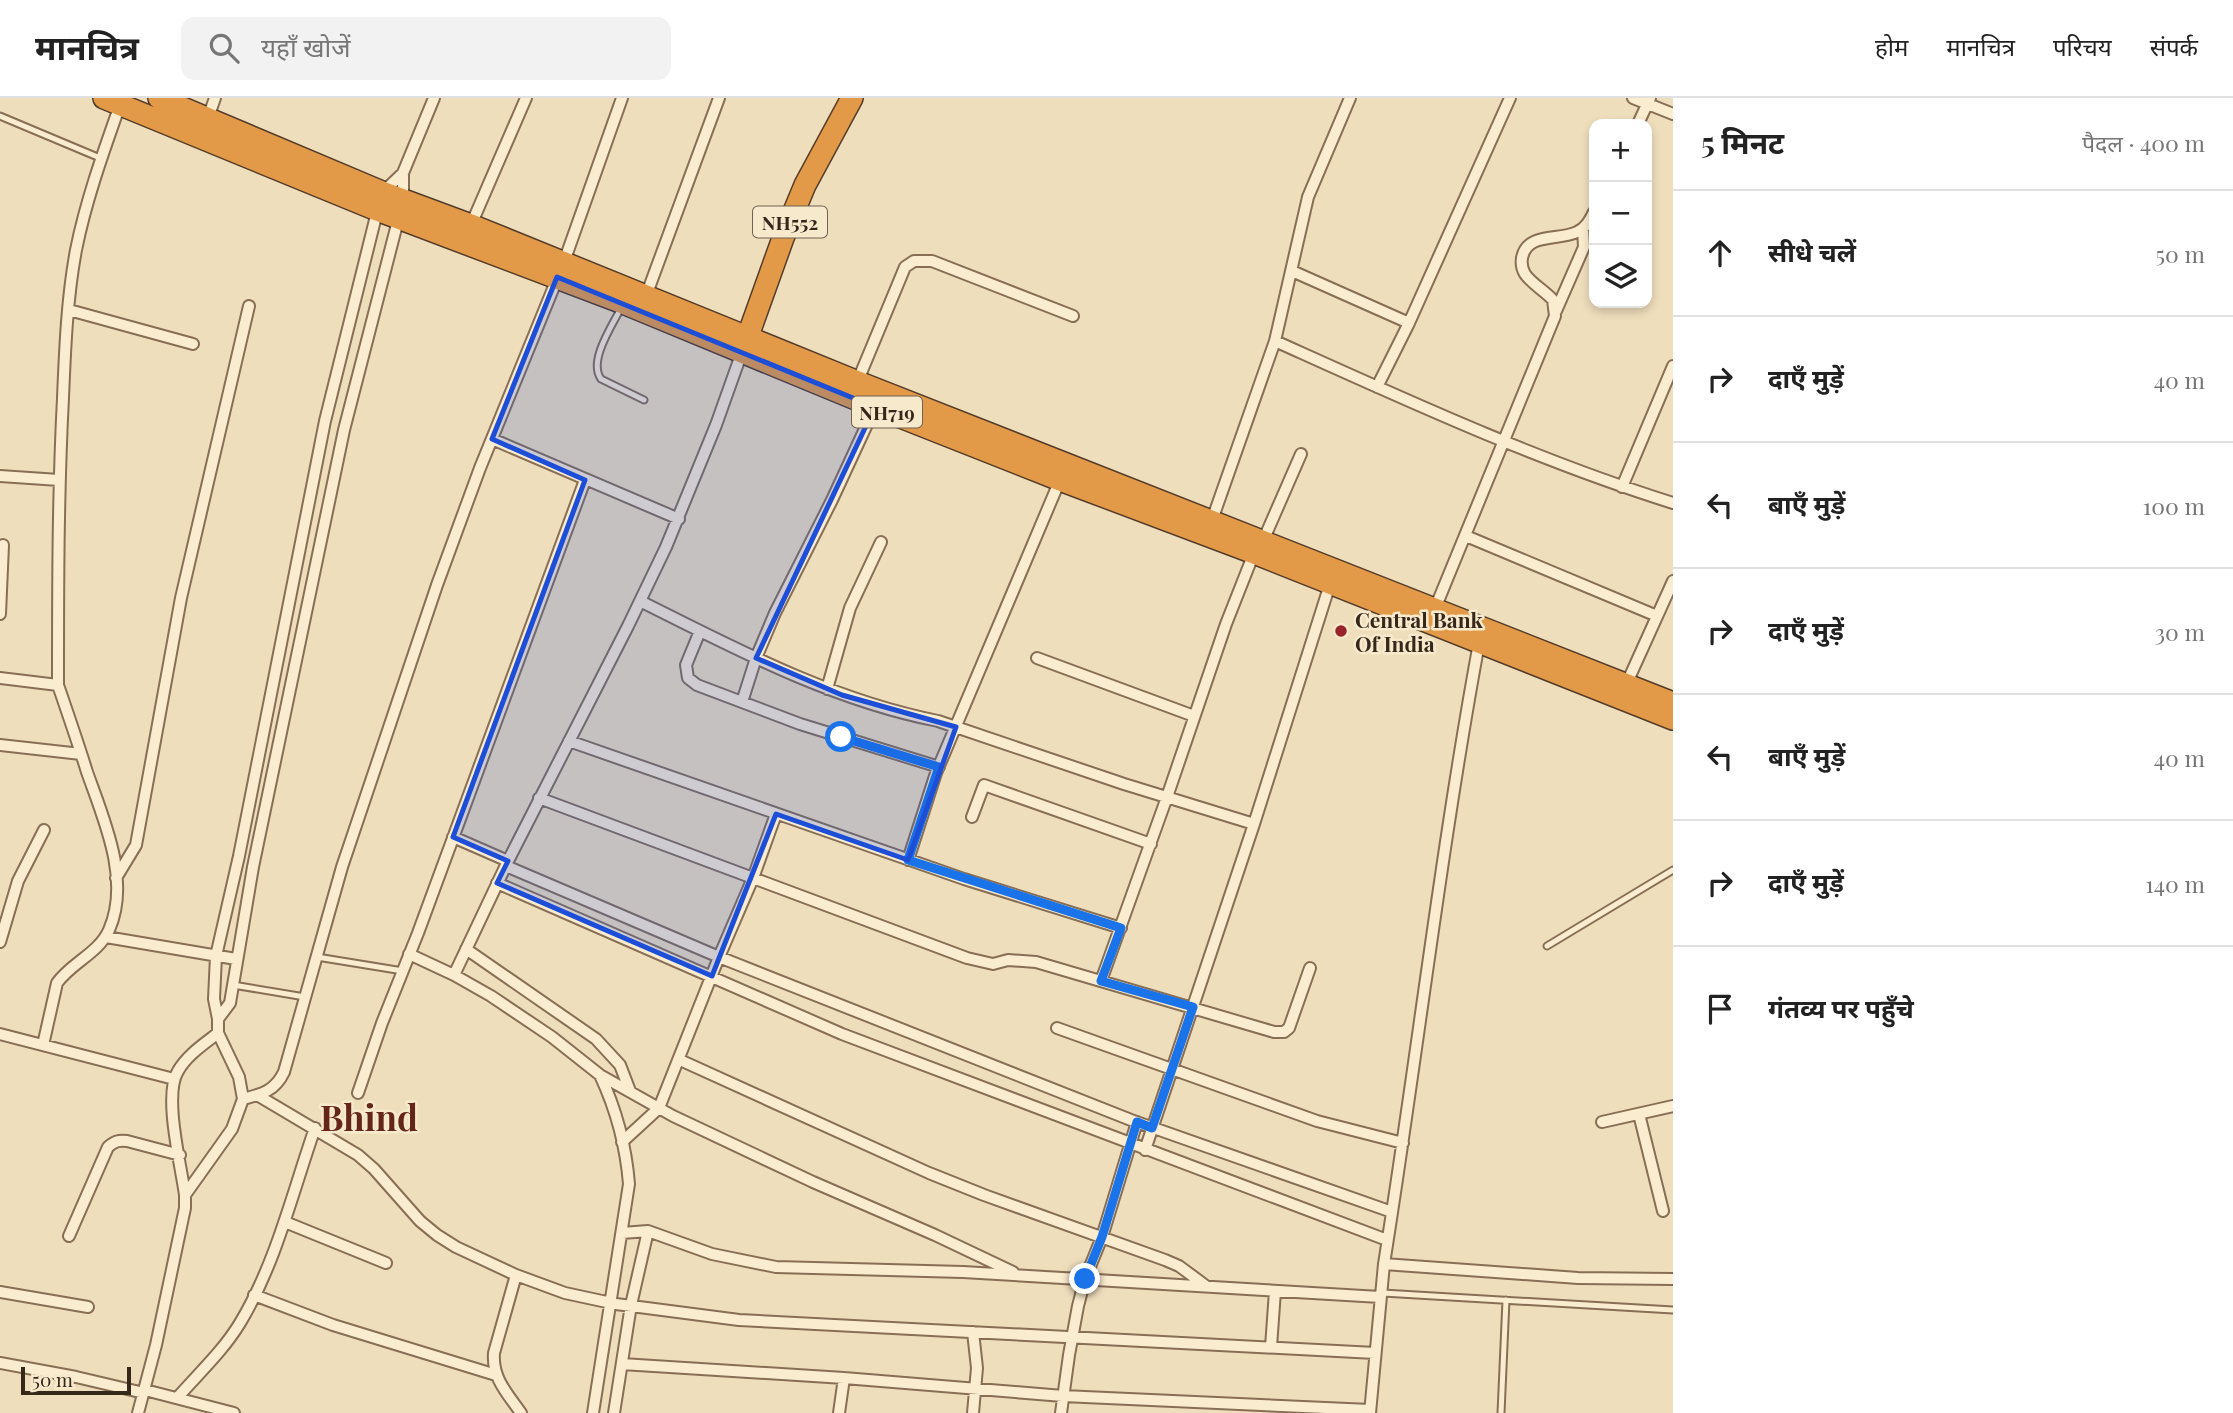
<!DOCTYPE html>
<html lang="hi">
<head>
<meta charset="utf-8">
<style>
	body { margin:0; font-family:"Playfair Display","Noto Sans Devanagari",serif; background:#f2f2f2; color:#222 }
	.controls { position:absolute; right:21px; top:21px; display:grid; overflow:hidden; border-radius:14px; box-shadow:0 4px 10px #0003 }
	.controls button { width:63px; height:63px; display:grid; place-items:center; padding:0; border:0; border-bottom:2px solid #e0e0e0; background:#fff; color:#222; font:35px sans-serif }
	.scale { position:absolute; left:21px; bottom:18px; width:110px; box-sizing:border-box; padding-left:7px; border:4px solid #36271b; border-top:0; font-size:19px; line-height:24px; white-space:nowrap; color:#36271b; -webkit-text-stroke:5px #f6e9cc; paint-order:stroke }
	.stop { position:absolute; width:21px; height:21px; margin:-16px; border:5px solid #1a73e8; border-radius:50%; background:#fff }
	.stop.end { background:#1a73e8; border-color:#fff; box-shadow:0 2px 7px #0008 }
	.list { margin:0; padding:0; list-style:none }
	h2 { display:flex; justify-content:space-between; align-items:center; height:91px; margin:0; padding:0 28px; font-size:30px }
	h2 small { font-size:23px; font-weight:400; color:#767676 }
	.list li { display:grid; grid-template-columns:46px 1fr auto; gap:21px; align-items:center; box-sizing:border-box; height:126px; padding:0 28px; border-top:2px solid #e0e0e0 }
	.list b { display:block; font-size:26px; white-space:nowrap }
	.list em { font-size:23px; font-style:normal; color:#767676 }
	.icon { flex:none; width:38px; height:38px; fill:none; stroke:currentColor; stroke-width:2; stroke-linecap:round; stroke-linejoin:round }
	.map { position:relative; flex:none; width:1673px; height:1315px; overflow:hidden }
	header { display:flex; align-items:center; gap:42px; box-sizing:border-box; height:98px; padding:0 35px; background:#fff; border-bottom:2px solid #e0e0e0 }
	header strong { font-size:33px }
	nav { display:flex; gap:38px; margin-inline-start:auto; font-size:24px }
	.search { width:490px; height:63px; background:#f2f2f2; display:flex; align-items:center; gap:18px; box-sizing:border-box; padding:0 24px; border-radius:14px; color:#767676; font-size:26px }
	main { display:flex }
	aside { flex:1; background:#fff }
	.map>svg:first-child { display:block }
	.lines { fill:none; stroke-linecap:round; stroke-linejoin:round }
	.lane-casing { stroke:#876e55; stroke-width:9 }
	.street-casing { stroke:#876e55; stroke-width:14 }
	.highway-casing { stroke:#543c2a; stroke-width:24 }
	.lane { stroke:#faeccf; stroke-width:5 }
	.street { stroke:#faeccf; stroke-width:10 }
	.highway { stroke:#e39a48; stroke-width:21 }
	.route { stroke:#1a73e8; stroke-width:9 }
	.marked { fill:#1d4ed8; fill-opacity:0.2; stroke:#1d4ed8; stroke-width:5; stroke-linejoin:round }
	.poi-dot { fill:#982328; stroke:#f6e9cc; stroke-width:2.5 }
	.labels { text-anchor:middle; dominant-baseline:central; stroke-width:5; stroke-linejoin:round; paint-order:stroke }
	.shield { fill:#f6e9cc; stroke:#706150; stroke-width:2 }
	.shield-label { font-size:19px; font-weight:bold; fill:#36271b }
	.poi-label { font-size:21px; font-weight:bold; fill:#36271b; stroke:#f6e9cc; text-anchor:start }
	.town-label { font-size:35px; font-weight:bold; fill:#642619; stroke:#f6e9cc }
</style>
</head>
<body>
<header>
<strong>मानचित्र</strong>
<div class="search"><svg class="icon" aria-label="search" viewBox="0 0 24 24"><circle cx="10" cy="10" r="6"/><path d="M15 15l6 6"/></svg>यहाँ खोजें</div>
<nav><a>होम</a><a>मानचित्र</a><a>परिचय</a><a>संपर्क</a></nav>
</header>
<main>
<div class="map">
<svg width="1673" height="1315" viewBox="0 0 1673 1315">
	<rect width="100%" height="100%" fill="#efdebc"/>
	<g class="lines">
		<defs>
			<path id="lane" d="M0,18L100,60
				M621,210C612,228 588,263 601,281L644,302
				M1547,848L1673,772
				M317,859L403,873
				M233,887L305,899
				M1383,1195L1673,1212
				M1501,1315L1506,1202"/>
			<path id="street" d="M1633,0L1673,16
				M208,20L215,0
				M1638,26L1650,0
				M382,95L403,75
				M471,127L526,0
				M1292,173L1409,225
				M646,198L719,0
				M69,212L193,246
				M1556,213L1584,149L1583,130
				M1275,243C1406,302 1536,362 1673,405
				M856,287L905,169L914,163H932L1073,218
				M1377,289L1409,225L1510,0
				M492,341L679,421
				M0,378L59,382
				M1622,389L1673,268
				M1211,425L1275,243L1308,99L1350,0
				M1466,438L1657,518
				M1263,443L1301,356
				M640,503C736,551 831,602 938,623L1124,686L1254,726
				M1434,513L1555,218L1553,202C1545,193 1532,186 1525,176C1522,171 1521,166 1522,160C1527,134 1558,143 1577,134C1586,130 1590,122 1594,114
				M0,516L3,447
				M700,533L686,567L688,580L697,587L800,626L939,669
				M1479,545C1441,751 1417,959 1384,1166L1578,1180L1673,1181
				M1037,560L1194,618
				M0,580L58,587C58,491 58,396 63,300C65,251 67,200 76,152C86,102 104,52 121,4
				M1626,587L1673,483
				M827,591L850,510L881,444
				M742,604L756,560L775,515L832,402L876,307
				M569,643L964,781L1121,830
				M0,647L81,656
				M539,700L967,860L993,866L1008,862L1036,864L1274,934H1284L1289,930L1310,870
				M972,719L984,687L1151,746
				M453,739L508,763
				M908,762L936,675L1060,382
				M506,768L719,859L1131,1022L1392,1114
				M116,780L136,747L181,500L249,208
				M497,785L842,936L1387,1142
				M106,839L236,861
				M0,844L18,783L44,732
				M466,851L596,941L620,967L630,993
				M409,856L454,877L491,898L552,939L600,977L673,1018L813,1084L935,1137L1013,1174
				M454,877L508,763L628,528L666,449L716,327L742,254
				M1101,883L1167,699L1226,526L1254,455
				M218,921L230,905L253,769L344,332L403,103V75L434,0
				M1057,930L1317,1023L1403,1045
				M0,936L174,981
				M43,947L57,885C71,865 99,855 109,832C131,782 104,722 87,674C78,645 68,616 58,587
				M680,962L929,1075L984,1097L1165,1162L1179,1168L1206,1188
				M358,995L382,925L418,835L585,382
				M257,997L358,1057L374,1071L420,1123L437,1137L456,1149L516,1177L565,1195L616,1206L739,1222L1375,1255
				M243,1001C262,996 275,993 284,974L342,769L437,487L480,370L564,164L622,0
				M1639,1016L1663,1113
				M1602,1024L1673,1008
				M622,1044L659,1010L719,859L753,780L776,716
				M1145,1052L1254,726L1330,486
				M185,1097L232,1031L243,1001L239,979L218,935V921L214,901L216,858L239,758L325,323L378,110
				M285,1124L386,1165
				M622,1135L648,1133L712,1156L776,1169L963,1174L1380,1199
				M69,1138L108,1049C115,1043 119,1042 127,1043L180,1057
				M516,1177L494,1255C492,1280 507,1295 521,1315
				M0,1194L88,1209
				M254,1197L333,1227L496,1277
				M1271,1249L1275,1193
				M0,1265L76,1279L144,1295
				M622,1266L844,1280L1063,1298L1370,1312
				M145,1292L234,1315
				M178,1299C199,1275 223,1253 240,1225C276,1165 292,1096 315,1030
				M138,1315L156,1247L185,1110V1097C181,1067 163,997 178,973C187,957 204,946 218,935
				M593,1315L629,1086C626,1049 616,1011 600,977
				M614,1315L631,1207L648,1133
				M839,1315L844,1280
				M973,1315L977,1270L973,1234
				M1061,1315L1069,1257L1078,1208L1085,1181L1102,1139L1137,1024
				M1370,1315L1384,1166"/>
			<path id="highway" d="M104,0L377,112L623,205L875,309L1060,382L1254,455L1673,621
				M159,0L382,94L471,127L858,284L1673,605
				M744,249L783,140L805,87L852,0"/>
		</defs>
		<use href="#lane" class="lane-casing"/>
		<use href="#street" class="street-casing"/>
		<use href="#highway" class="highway-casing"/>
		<use href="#lane" class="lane"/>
		<use href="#street" class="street"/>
		<use href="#highway" class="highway"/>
	</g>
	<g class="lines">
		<path class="route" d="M841,639L939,669L908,762L1121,830L1101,883L1193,909L1152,1030L1137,1024L1102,1139L1085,1181"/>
	</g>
	<path class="marked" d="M557,179L875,309L756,560L842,597L956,629L908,762L776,716L712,878L497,785L508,763L453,739L585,382L492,341Z"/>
	<circle class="poi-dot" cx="1341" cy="533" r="7"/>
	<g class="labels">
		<g class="shield">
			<rect x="753" y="108.5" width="74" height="31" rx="5"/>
			<rect x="852" y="298.5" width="70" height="31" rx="5"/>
		</g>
		<g class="shield-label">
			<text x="790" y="124">NH552</text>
			<text x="887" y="314">NH719</text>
		</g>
		<g class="poi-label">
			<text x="1355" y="521">Central Bank<tspan x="1355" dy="24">Of India</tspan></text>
		</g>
		<g class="town-label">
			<text x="369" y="1018">Bhind</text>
		</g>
	</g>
</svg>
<div class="controls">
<button>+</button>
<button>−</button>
<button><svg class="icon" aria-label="layers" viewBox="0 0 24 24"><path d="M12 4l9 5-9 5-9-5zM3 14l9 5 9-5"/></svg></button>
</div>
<div class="scale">50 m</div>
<div class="stop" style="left:841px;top:639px"></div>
<div class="stop end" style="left:1085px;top:1181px"></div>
</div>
<aside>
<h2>5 मिनट<small>पैदल · 400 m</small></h2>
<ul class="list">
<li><svg class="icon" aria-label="ahead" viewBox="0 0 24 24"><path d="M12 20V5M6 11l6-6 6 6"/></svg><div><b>सीधे चलें</b></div><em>50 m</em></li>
<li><svg class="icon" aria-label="right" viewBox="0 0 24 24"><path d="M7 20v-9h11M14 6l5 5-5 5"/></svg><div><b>दाएँ मुड़ें</b></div><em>40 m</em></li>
<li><svg class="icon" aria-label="left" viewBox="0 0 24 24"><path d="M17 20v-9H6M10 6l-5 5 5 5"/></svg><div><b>बाएँ मुड़ें</b></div><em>100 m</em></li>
<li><svg class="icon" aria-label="right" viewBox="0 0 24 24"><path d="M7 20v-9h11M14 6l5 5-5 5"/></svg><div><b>दाएँ मुड़ें</b></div><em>30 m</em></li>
<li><svg class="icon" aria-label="left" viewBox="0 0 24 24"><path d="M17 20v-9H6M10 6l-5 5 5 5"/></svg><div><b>बाएँ मुड़ें</b></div><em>40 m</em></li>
<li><svg class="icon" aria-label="right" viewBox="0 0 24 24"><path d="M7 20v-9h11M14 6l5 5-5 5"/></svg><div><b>दाएँ मुड़ें</b></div><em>140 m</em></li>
<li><svg class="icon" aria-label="arrive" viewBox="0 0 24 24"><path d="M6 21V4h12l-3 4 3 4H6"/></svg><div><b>गंतव्य पर पहुँचे</b></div></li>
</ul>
</aside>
</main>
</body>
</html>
